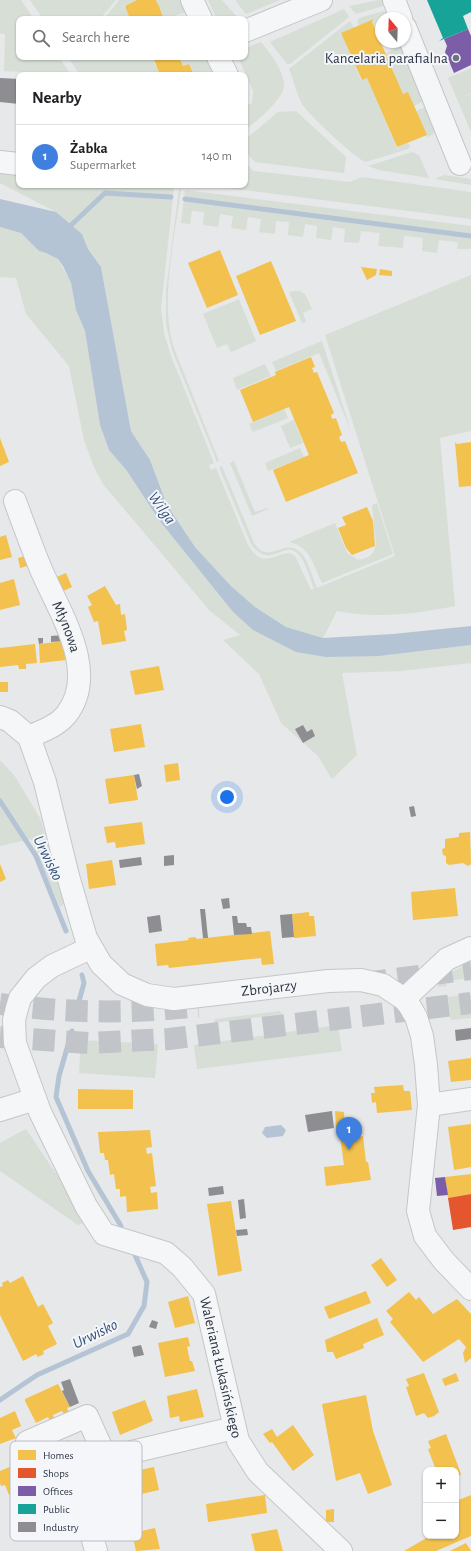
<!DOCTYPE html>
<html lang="en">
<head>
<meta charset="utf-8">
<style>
	body { margin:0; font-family:"Alegreya Sans",sans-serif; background:#f6f6f6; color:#202124 }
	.controls { position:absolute; right:12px; bottom:12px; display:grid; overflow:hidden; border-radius:8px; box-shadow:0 1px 3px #0004 }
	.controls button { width:36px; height:36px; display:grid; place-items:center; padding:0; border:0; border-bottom:1px solid #e0e0e0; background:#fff; color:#202124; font:20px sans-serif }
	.compass { position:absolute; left:375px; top:12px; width:36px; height:36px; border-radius:50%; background:#fff; box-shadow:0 1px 3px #0004; rotate:341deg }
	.you { position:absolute; left:227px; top:797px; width:14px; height:14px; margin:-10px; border:3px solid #fff; border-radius:50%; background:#1a73e8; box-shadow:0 0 0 6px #1a73e833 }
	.badge { display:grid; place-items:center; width:26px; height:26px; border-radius:50%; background:#b45309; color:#fff; font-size:13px; font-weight:700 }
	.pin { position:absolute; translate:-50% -33px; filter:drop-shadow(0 1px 2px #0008) }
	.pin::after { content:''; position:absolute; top:21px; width:14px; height:12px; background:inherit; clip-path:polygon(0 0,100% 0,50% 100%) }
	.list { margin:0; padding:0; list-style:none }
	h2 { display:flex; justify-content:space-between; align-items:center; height:52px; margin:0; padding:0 16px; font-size:17px }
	h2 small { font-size:13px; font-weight:400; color:#757577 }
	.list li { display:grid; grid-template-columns:26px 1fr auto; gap:12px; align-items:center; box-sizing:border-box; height:64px; padding:0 16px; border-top:1px solid #e0e0e0 }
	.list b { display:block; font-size:15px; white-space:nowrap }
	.list p { margin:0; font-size:13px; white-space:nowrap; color:#757577 }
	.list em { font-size:13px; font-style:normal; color:#757577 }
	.icon { flex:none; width:22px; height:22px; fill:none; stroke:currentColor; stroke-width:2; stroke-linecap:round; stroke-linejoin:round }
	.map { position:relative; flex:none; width:471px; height:1551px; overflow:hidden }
	.search { position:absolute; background:#fff; box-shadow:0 1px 3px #0004; left:16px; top:16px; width:232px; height:44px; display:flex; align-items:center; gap:10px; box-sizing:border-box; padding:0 14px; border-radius:8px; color:#757577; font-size:15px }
	.panel { position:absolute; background:#fff; box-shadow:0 1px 3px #0004; left:16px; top:72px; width:232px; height:116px; border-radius:8px }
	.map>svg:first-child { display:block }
	.green { fill:#d6ded6 }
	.water { fill:#b4c4d5 }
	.homes { fill:#f2c14e }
	.shops { fill:#e4572e }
	.offices { fill:#7b5ea7 }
	.public { fill:#17a398 }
	.industry { fill:#8d8d92 }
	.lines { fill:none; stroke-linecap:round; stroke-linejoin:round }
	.stream { stroke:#b4c4d5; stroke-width:5 }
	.major-tunnel { stroke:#c1c4c9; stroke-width:22; stroke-dasharray:22 11; stroke-linecap:butt }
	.minor-casing { stroke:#c4c6c8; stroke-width:24 }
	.minor { stroke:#f5f6f7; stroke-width:22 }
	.poi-dot { fill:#6c737f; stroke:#f4f6f9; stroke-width:1.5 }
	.labels { text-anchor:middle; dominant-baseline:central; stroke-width:4; stroke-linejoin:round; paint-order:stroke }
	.poi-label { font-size:15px; fill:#2b3445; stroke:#f4f6f9; text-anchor:end }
	.street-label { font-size:15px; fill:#2b3445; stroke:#f4f6f9 }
	.water-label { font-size:16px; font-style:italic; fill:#34527a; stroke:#f4f6f9 }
	.key { fill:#f4f6f9; stroke:#b8bcc3; stroke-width:1 }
	.key-label { font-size:11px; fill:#2b3445 }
</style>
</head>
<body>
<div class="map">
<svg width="471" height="1551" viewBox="0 0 471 1551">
	<rect width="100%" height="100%" fill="#e6e8ea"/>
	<path class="green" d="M0,0H21L34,19H19V57H59L71,75L4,71L5,34H0Z
		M30,0H116L100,19H43Z
		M119,0H137L122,7H125L130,18L104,19Z
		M157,0H181L186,12L164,19L159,7L162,5L159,6Z
		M208,0H222L238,18L217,19Z
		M235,0H280L246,14Z
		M379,0H382L386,5L356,14L349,6Z
		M344,9L349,16L348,18L290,64H287L270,42Z
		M387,10L390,18H381V42L372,22L375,19L359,26L357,21L359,18Z
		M350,21L354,28L338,35H342L347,46L344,48L347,47L351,55L348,57L351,56L356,67L353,69L356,68L361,80L367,78L398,151V147L408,143L410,146L408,149L366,162C356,159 309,115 302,104C296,93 294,80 289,69Z
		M261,42C270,53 282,68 284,83C286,97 256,122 245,130V106L252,103L253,91L238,57H245V48Z
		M402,46L424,101L414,106L408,92L403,94L386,53Z
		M73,57H152L155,63L152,64H155L160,75H80L70,60Z
		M180,57H207L214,72L207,75H194L189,64L183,66Z
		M471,68V93L461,98L471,94V132L448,78Z
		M426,107L435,128L434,133L428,138L416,111Z
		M296,111L346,157L344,173L255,162L245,151L247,138L278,112Z
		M412,152L419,155L429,178L379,170L368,166Z
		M245,162L253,171L350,182L362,177L471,192V219L204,185H245Z
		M0,165L19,168V185H149L174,188L161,307L164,333L171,356L214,463L209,465L211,470L216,468L248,545C263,568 269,556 289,553L295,556L311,590L314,589C310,578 306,562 298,554C284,539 270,571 251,544L219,467L222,466L254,543C269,566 282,538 299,551C308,558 312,577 317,588L395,556L325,335L471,275V431L440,438L455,606C417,614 375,619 337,611L323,638L286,627L255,607L231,586L195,547L167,505L150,460L131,431L101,267L88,249L82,234L56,212L0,183Z
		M444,175L471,179V185L435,179Z
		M179,189H181C175,239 159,300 174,348L219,461L217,462L172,350L166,324V290Z
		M185,190L471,226V249H457L458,242L439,240L437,253L422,251L423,238L404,236L403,248L378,246L380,233L361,231L359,243L344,242L345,229L333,227L331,240L316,238L317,226L305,224L303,237L288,235L289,222L276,221L275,234L259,232L261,219L248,217L246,230L231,228L233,216L220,214L218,227L203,225L204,212L192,211L190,224L181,223Z
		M3,226L21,233L39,251L46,253L58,259L71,283L76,310L85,331L100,425L109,450L127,471L159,520L233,612L253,630L269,637L379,656L471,645V663L401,671L342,673L357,755L332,779L318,756L281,723L259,674L223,640L240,635L210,611L103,484L94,467L84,440L69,366L26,314L16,278L0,277V227Z
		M293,291H299L305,294L312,309L303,313L306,322L302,323L289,292Z
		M239,299L256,341L231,352L227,344L217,348L203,314Z
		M322,341L351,431L319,353L276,371L272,362Z
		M265,364L271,376L237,390L233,378Z
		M284,409L288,418L253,432L249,424Z
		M294,420L303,443L290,448L281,426Z
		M300,448L304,457L268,471L265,463Z
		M234,461L255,512L267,508L268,509L252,516L230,463Z
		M377,503L393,554L322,583C313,564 310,546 289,542L335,523L347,553L358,560C368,558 374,556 376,544L372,505Z
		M0,760L14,775L40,818L65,903L60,907L31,839L0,846Z
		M471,963V978L446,981L447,986L437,987L455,970Z
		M471,994V1018L451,1020L448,997Z
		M280,1011L282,1014L214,1023L215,1019Z
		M338,1025L342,1051L197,1069L194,1045Z
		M81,1040L158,1044L155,1078L79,1073Z
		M26,1129L88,1221L78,1225L0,1171V1143Z"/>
	<path class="water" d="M0,199L56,212L82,234L88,249L101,267L131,431L150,460L167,505L195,547L231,586L255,607L286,627L323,638L393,634L471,626V645L379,656L326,657L296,652L253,630L233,612L159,520L127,471L109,450L100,425L85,331L76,310L71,283L63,266L58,259L46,253L39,251L21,233L0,227Z
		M281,1125L286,1130L283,1136L267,1138L262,1133L265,1127Z"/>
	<path class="homes" d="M137,0H156L159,6L162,5L159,7L164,19H130L125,6Z
		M374,19L372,22L403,94L408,92L427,135L397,147L367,78L362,80L341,33Z
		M153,57H179L183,66L189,64L194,75H160Z
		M220,250L238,295L207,308L188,263Z
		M271,261L296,321L260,335L236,276Z
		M361,267L377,269L376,275L367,280Z
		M380,269L392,271V276L379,275Z
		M311,357L315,367L312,368L314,373L317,372L334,413L331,415L332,419L336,418L342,435L339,437L341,442L345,441L358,473L286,502L273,470L309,455L289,407L253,422L240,390L276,375L275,372Z
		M0,438L9,462L0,466Z
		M455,442L457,444L471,442V486L459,487Z
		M367,507L373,521L375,546L352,555L346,548L338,528L346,525L342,517Z
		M6,535L12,557L0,560V537Z
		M28,555L31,565L20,568L18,558Z
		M66,573L72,587L59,593L52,579Z
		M14,579L20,605L0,610V583Z
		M105,586L116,605L120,604L121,615L125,614L127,630L124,631L126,641L102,645L98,621L94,622L88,607L92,605L87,596Z
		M64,641L66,660L40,663L39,644Z
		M35,644L37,663L26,664V669H19L18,665L0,667V648Z
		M159,666L164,690L135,695L130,671Z
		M0,682H8V692H0Z
		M141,724L145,747L114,752L110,729Z
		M178,763L180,780L166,782L164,765Z
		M134,775L138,800L109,804L105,779Z
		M142,822L145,844L116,848L115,842L107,843L104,827Z
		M470,832L471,864L468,866L463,863L449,865L446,863V856L443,855L442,849L445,848V839L459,837V833Z
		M112,860L116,885L89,889L86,864Z
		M0,864L6,879L0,882Z
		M455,888L458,916L413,920L411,892Z
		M309,912V916H314L316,936L294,938L292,914Z
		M270,931L274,964L262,965L261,958L169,968L168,965L157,966L155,944L189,940L188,938L196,937V939Z
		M471,1058V1080L451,1082L448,1061Z
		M403,1085L404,1091H410L412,1110L377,1113L376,1102L372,1103L371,1093H375L374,1087Z
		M78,1089L133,1090V1109H78Z
		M335,1111L344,1112L345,1128L357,1126L358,1137L363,1136L366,1162H368L371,1180L326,1186L324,1167L344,1165L339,1129H336Z
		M471,1124V1167L454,1170L448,1127Z
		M150,1130L152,1147L146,1148L147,1154L152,1153L156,1186L150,1187L151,1193L157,1192L158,1209L127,1212L126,1196L120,1197V1189H116L114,1174L110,1175L108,1160H105L104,1153H100L98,1132Z
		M471,1174V1194L448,1198L445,1177Z
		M231,1201L242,1271L218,1276L207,1204Z
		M381,1258L397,1280L387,1287L371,1265Z
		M23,1276L38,1307L43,1304L53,1323L48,1326L57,1344L43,1351L44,1354L38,1357L36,1354L23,1361L0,1315V1287L3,1286L2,1283L8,1280L10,1283Z
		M366,1291L371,1303L329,1319L324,1307Z
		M409,1292L416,1300L419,1297L433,1314L457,1299L471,1314V1358L465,1363L463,1353L466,1347L459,1339L423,1362L390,1322L393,1319L386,1311Z
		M188,1296L195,1323L175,1328L168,1302Z
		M377,1318L384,1335L363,1344L364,1348L336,1359L333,1352H327L325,1340Z
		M188,1337L190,1346L187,1347L190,1361H192L195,1371L165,1377L158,1343Z
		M424,1373L439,1412L434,1416L428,1418L424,1413L416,1416L406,1387L409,1386L406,1379Z
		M456,1373L459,1381L445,1386L442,1379Z
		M58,1384L70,1407L67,1408L69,1412L64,1414L62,1411L53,1415L54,1418L50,1421L48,1417L36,1423L25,1401V1399Z
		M197,1389L204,1417L180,1422L179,1416L170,1418L167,1396Z
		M366,1395L373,1431L392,1485L368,1494L360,1473L336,1481L322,1404Z
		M145,1400L153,1421L120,1435L112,1412Z
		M15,1411L21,1426L12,1430L16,1438L0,1444V1418Z
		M293,1425L314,1455L293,1471L272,1442L270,1443L263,1434L272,1429L277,1437Z
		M446,1434L461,1474L456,1479V1470H436L428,1449L431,1448L428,1441Z
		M68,1440L78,1464L54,1475L44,1451Z
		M26,1460L36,1483L9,1495L5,1485L1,1486L0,1483V1471Z
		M154,1467L159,1490L137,1495V1497L126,1500L121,1474Z
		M265,1495L267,1513L208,1522L206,1504Z
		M471,1495V1536L436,1551H404L430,1536H456V1501Z
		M334,1509V1522H326V1510Z
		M155,1528L160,1549L136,1551L132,1533Z
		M277,1529L283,1551H255L251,1534Z
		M466,1543L471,1551H450Z"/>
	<path class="shops" d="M471,1194V1227L453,1230L448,1198Z"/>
	<path class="offices" d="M468,29L471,36V65L454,73L445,52L447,46L444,39Z
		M445,1177L448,1195L437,1196L435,1178Z"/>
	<path class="public" d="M427,0H471V12L463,16L468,29L439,41L443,38Z"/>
	<path class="industry" d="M0,78L19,79V104L0,102Z
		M63,635L64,641L51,642V636Z
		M38,638H43V643L39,644Z
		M303,725L307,732L312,729L315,736L303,743L295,729Z
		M139,774L142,786L137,789L134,775Z
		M414,806L416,816L411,817L409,807Z
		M174,855V865L164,866V856Z
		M141,857L142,865L120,868L119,860Z
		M229,898L230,908L223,909L221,899Z
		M200,909H205L208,938H203Z
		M292,914L294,937L282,938L280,915Z
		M160,915L162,931L149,933L147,917Z
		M232,916H237L238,923H246L247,927H251L252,934L234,935Z
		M471,1028V1039L456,1041L455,1030Z
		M332,1111L334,1128L308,1132L305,1115Z
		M223,1186L224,1194L209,1196L208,1188Z
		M244,1199L246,1218L240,1219L238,1200Z
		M247,1229L248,1235L237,1236L236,1230Z
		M152,1320L158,1322L156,1329L149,1327Z
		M141,1345L144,1355L134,1357L132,1347Z
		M70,1379L79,1403L70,1407L62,1391L64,1390L61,1382Z"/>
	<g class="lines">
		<path class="stream" d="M185,199L471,236
			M67,229L105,193L171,197
			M0,801L36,856L66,931
			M76,1012L84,983L82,975
			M72,1031L59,1076L56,1097L88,1171L121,1226
			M0,1400L37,1375L128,1334L144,1306L147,1282L135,1255"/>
		<path class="major-tunnel" d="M365,983L471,969
			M0,1004C66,1013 132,1014 198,1006
			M0,1037L88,1043L169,1039L471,1003"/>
		<defs>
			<g id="minor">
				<path d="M192,0L201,19"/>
				<path d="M394,0L401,18"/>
				<path d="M405,27L460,164"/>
				<path d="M245,31L321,0"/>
				<path d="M218,57L227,75"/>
				<path d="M0,162L19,164"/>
				<path id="s1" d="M15,501C23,523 31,545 40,567C57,609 101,671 66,715C57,726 42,731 29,737"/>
				<path id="s2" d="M0,717L10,721L29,737L45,782L68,876L86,938L101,964L122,984L147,995L174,999L328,981L361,980L383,985L404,999L409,1005L416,1017L422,1036L426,1065L429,1105L418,1211L425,1236L444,1261L471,1289"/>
				<path id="s3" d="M90,948L52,966L36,978L20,998L17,1008L14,1020L15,1043L40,1112L86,1206L104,1234L166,1253L182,1267L204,1294L238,1441L258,1472L341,1551"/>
				<path d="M404,999L447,959L471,948"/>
				<path d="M429,1105L471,1099"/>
				<path d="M0,1110L35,1099"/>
				<path d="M27,1442L87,1416L106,1458L89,1525L96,1551"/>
				<path d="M106,1458L234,1428"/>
			</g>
		</defs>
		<use href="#minor" class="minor-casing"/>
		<use href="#minor" class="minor"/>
	</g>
	<circle class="poi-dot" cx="456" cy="58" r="4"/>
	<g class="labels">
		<g class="poi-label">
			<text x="448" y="58">Kancelaria parafialna</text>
		</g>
		<g class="street-label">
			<text stroke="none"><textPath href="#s1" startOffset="136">Młynowa</textPath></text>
			<text stroke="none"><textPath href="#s2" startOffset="454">Zbrojarzy</textPath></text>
			<text stroke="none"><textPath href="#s3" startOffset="541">Waleriana Łukasińskiego</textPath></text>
		</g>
		<g class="water-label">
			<text transform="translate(162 508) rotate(55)">Wilga</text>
			<text transform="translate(48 858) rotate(64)">Urwisko</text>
			<text transform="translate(95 1334) rotate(-26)">Urwisko</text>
		</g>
	</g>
	<rect x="10" y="1441" width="132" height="100" rx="6" class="key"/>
	<rect x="18" y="1450" width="18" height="10" fill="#f2c14e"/>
	<rect x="18" y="1468" width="18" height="10" fill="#e4572e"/>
	<rect x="18" y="1486" width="18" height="10" fill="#7b5ea7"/>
	<rect x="18" y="1504" width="18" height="10" fill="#17a398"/>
	<rect x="18" y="1522" width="18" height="10" fill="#8d8d92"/>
	<g class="key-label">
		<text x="43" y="1459">Homes</text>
		<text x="43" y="1477">Shops</text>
		<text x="43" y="1495">Offices</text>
		<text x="43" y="1513">Public</text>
		<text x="43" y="1531">Industry</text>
	</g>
</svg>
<div class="controls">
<button>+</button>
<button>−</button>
</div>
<svg class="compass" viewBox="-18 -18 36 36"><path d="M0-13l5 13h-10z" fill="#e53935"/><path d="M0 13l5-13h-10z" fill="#757577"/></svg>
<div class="you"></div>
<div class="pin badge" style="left:349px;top:1150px;background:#3f7fe0">1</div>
<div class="search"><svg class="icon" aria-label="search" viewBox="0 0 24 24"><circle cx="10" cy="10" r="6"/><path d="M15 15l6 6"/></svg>Search here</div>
<section class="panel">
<h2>Nearby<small></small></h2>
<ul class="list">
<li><span class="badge" style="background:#3f7fe0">1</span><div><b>Żabka</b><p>Supermarket</p></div><em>140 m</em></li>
</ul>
</section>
</div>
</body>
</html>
